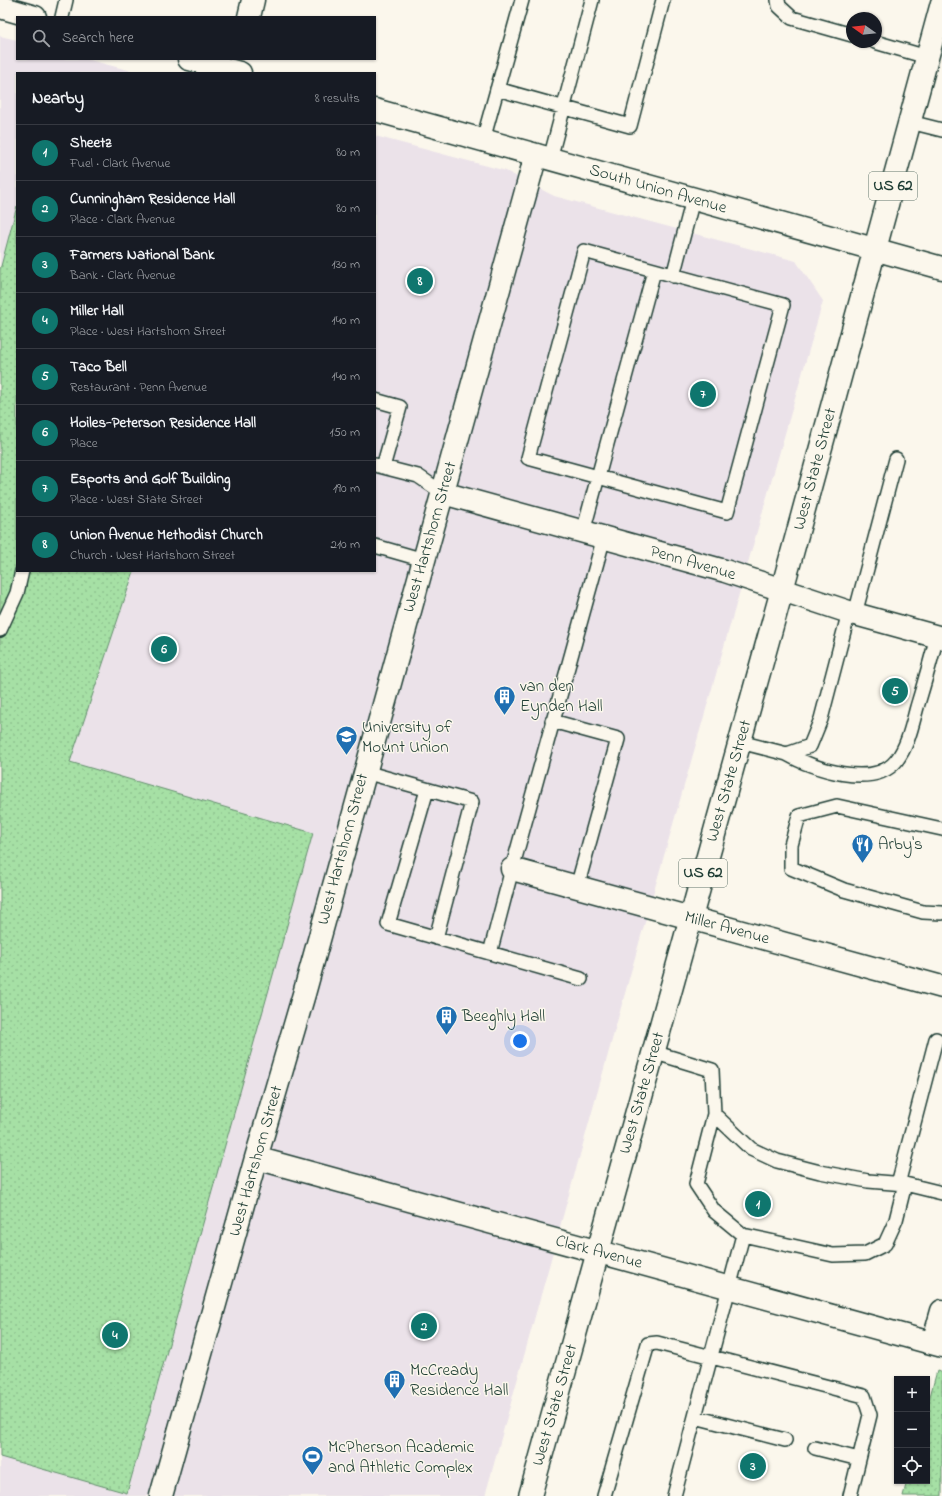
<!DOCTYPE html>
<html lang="en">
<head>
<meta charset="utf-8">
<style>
	body { margin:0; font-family:"Indie Flower",sans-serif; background:#242831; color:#f1f3f6 }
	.controls { position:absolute; right:12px; bottom:12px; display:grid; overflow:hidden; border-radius:0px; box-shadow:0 1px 3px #0004 }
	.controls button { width:36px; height:36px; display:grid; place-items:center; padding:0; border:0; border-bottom:1px solid #363941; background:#171b24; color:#f1f3f6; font:20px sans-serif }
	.compass { position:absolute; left:846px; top:12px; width:36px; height:36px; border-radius:50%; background:#171b24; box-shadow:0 1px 3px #0004; rotate:285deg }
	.you { position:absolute; left:520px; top:1041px; width:14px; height:14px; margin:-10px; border:3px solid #fff; border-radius:50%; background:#1a73e8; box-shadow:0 0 0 6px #1a73e833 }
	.badge { display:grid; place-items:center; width:26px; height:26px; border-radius:50%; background:#0f766e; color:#fff; font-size:13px; font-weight:700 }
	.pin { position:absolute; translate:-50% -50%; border:2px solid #fff; box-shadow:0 1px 4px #0006 }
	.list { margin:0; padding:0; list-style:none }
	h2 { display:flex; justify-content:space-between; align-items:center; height:52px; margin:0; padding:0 16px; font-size:17px }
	h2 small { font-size:13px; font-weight:400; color:#9ea1a6 }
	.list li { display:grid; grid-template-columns:26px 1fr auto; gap:12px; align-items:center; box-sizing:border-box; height:56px; padding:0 16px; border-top:1px solid #363941 }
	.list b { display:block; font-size:15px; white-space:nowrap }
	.list p { margin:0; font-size:13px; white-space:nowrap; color:#9ea1a6 }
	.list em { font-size:13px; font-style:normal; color:#9ea1a6 }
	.icon { flex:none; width:22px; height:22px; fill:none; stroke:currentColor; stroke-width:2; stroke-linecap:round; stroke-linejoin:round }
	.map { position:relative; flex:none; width:942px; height:1496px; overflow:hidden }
	.search { position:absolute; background:#171b24; box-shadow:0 1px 3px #0004; left:16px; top:16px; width:360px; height:44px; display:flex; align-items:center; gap:10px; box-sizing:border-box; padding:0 14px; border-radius:0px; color:#9ea1a6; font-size:15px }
	.panel { position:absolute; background:#171b24; box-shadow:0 1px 3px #0004; left:16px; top:72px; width:360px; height:500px; border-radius:0px }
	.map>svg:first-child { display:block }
	.built { fill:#ebe2e9 }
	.park { fill:url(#park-dots); stroke:#628e6c }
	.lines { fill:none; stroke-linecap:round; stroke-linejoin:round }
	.service-casing { stroke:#1f3d34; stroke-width:16 }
	.minor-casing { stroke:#1f3d34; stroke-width:25 }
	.secondary-casing { stroke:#1f3d34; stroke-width:25 }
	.trunk-casing { stroke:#1f3d34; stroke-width:25 }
	.service { stroke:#fbf7ec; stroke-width:13 }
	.minor { stroke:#fbf7ec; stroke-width:22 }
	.secondary { stroke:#fbf7ec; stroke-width:22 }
	.trunk { stroke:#fbf7ec; stroke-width:22 }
	.labels { text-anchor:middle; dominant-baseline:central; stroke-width:3; stroke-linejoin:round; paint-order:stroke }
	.shield { fill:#fbf7ec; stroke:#61756b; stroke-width:1 }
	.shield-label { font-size:16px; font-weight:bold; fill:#1f3d34 }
	.street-label { font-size:17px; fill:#1f3d34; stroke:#fbf7ec }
	.poi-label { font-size:17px; fill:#1f3d34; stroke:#fbf7ec; text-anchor:start }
</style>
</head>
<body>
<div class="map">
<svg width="942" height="1496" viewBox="0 0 942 1496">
	<defs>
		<pattern id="park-dots" width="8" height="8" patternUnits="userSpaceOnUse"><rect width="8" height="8" fill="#a6e0a5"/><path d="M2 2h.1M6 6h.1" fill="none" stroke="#8ec18f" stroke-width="1.8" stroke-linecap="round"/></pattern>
	</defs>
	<rect width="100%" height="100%" fill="#fbf7ec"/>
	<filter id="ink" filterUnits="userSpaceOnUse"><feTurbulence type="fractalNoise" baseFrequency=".025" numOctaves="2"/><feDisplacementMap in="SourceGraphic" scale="8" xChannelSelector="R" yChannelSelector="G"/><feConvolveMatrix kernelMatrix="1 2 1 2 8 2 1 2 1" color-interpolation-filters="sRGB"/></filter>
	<g filter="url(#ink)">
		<path class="built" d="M0,36L17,40V59H86L139,73H17V571H375V136L506,171L554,196L796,261L823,301L639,943L485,1496H0Z"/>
		<path class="park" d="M17,206V571H134L70,762L313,833L127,1493L0,1457V270Z
			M937,1371L942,1373V1496H903L907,1481H927V1407Z"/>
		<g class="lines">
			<defs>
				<path id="service" d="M778,0L779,6L792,18L852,35
					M62,17L66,0
					M875,42L927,57
					M497,89L630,126L663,0
					M910,122L942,130
					M483,140L522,0
					M550,159L592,0
					M584,251L783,305L727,512L528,458Z
					M673,276L693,199
					M375,400L400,407L383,467
					M375,465L418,476L443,493
					M583,532L654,271
					M375,546L424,560
					M855,614L896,459
					M0,630L17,593L22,571
					M552,721L618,739L577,887
					M740,742L787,754L810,746L821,719L849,612
					M787,754C813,769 873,789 896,761C908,746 912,725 917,707C924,684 931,660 937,636
					M365,772L472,802L436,938
					M427,790L388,924L581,979
					M942,829L837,806L799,816L791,845V868L844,890L923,912L942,913
					M490,953L512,869L604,537
					M653,1052L712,1070L714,1114L751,1149L777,1161L820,1172L868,1181L905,1184L942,1193
					M898,1184L936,1039
					M743,1235L833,1255L865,1254L885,1244L896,1220L905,1184
					M695,1417L785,1440
					M815,1448L859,1459
					M604,1496L648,1344L657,1343L864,1396L870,1415L850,1496
					M674,1496L743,1235L714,1211L696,1184L714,1114"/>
				<path id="minor" d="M249,17L253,0
					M443,493L725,571L855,614L942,638
					M512,869L942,987
					M256,1158L942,1346
					M933,1343L942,1311
					M161,1496L256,1158L304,994L536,155"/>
				<path id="secondary" d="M0,7L35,17
					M189,59L240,73
					M375,110L942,268"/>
				<path id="trunk" d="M530,1496L782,590L942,3"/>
			</defs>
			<use href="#service" class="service-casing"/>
			<use href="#minor" class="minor-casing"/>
			<use href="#secondary" class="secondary-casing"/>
			<use href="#trunk" class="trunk-casing"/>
			<use href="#service" class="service"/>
			<use href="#minor" class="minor"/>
			<use href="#secondary" class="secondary"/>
			<use href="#trunk" class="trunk"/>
		</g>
	</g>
	<defs>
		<symbol id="building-pin" viewBox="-11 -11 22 30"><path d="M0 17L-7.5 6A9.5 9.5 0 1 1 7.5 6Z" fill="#1f6fb2" stroke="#fbf7ec"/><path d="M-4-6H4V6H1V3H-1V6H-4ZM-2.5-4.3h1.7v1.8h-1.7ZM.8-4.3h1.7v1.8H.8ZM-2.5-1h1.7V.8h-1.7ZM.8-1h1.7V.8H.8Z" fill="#fff"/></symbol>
		<symbol id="university-pin" viewBox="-11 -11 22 30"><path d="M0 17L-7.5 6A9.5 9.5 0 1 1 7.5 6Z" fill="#1f6fb2" stroke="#fbf7ec"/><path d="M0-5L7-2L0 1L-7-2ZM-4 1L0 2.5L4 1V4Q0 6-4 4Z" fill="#fff"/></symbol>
		<symbol id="restaurant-pin" viewBox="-11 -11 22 30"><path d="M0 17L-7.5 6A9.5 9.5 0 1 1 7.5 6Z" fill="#1f6fb2" stroke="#fbf7ec"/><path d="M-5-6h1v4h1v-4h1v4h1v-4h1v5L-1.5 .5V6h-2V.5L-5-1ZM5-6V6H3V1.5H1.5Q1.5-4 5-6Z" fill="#fff"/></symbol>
		<symbol id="stadium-pin" viewBox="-11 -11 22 30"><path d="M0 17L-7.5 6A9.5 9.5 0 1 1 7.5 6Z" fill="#1f6fb2" stroke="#fbf7ec"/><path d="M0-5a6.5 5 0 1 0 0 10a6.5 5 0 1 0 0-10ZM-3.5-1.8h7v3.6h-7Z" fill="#fff"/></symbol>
	</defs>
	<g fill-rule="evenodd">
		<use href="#building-pin" x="492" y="684" width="25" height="34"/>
		<use href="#university-pin" x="334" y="724" width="25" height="34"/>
		<use href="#restaurant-pin" x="850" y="832" width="25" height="34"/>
		<use href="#building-pin" x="434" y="1004" width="25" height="34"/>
		<use href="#building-pin" x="382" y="1368" width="25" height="34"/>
		<use href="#stadium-pin" x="300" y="1444" width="25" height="34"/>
	</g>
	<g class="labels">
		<g class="shield">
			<rect x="869" y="172" width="48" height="28" rx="3"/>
			<rect x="679" y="859" width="48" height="28" rx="3"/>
		</g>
		<g class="shield-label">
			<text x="893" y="186">US 62</text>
			<text x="703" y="873">US 62</text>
		</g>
		<g class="street-label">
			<text transform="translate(658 189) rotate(16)">South Union Avenue</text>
			<text transform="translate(815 469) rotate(-75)">West State Street</text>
			<text transform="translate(430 537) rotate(-74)">West Hartshorn Street</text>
			<text transform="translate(693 563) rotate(16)">Penn Avenue</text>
			<text transform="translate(729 781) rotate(-74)">West State Street</text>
			<text transform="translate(343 849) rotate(-75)">West Hartshorn Street</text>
			<text transform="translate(727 928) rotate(15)">Miller Avenue</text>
			<text transform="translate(642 1093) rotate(-74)">West State Street</text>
			<text transform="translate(256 1161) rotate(-74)">West Hartshorn Street</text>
			<text transform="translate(599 1252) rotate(15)">Clark Avenue</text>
			<text transform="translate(555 1405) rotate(-74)">West State Street</text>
		</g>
		<g class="poi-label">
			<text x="520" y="686">van den<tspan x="520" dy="20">Eynden Hall</tspan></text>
			<text x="362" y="727">University of<tspan x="362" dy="20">Mount Union</tspan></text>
			<text x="878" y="844">Arby's</text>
			<text x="462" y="1016">Beeghly Hall</text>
			<text x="410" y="1370">McCready<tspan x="410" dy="20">Residence Hall</tspan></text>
			<text x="328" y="1447">McPherson Academic<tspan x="328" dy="20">and Athletic Complex</tspan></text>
		</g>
	</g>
</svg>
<div class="controls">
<button>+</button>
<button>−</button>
<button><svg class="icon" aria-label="locate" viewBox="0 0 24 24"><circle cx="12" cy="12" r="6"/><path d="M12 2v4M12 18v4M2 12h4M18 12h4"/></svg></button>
</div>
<svg class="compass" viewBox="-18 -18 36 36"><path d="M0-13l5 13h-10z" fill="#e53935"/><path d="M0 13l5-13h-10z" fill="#9ea1a6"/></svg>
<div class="you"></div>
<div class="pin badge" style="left:758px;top:1204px">1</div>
<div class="pin badge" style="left:424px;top:1326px">2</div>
<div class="pin badge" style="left:753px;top:1466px">3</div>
<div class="pin badge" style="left:115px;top:1335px">4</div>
<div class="pin badge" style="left:895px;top:691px">5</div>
<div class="pin badge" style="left:164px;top:649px">6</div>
<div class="pin badge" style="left:703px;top:394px">7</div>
<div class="pin badge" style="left:420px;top:281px">8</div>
<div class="search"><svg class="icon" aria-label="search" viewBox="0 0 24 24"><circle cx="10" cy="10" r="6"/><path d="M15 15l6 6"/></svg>Search here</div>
<section class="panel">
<h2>Nearby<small>8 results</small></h2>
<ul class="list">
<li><span class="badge">1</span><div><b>Sheetz</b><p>Fuel · Clark Avenue</p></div><em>80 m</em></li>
<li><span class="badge">2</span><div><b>Cunningham Residence Hall</b><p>Place · Clark Avenue</p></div><em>80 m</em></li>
<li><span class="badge">3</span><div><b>Farmers National Bank</b><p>Bank · Clark Avenue</p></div><em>130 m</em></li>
<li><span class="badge">4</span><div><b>Miller Hall</b><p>Place · West Hartshorn Street</p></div><em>140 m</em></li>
<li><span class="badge">5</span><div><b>Taco Bell</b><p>Restaurant · Penn Avenue</p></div><em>140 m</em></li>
<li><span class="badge">6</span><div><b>Hoiles-Peterson Residence Hall</b><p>Place</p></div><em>150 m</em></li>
<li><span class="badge">7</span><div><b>Esports and Golf Building</b><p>Place · West State Street</p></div><em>190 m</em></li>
<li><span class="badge">8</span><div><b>Union Avenue Methodist Church</b><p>Church · West Hartshorn Street</p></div><em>210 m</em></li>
</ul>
</section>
</div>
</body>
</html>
